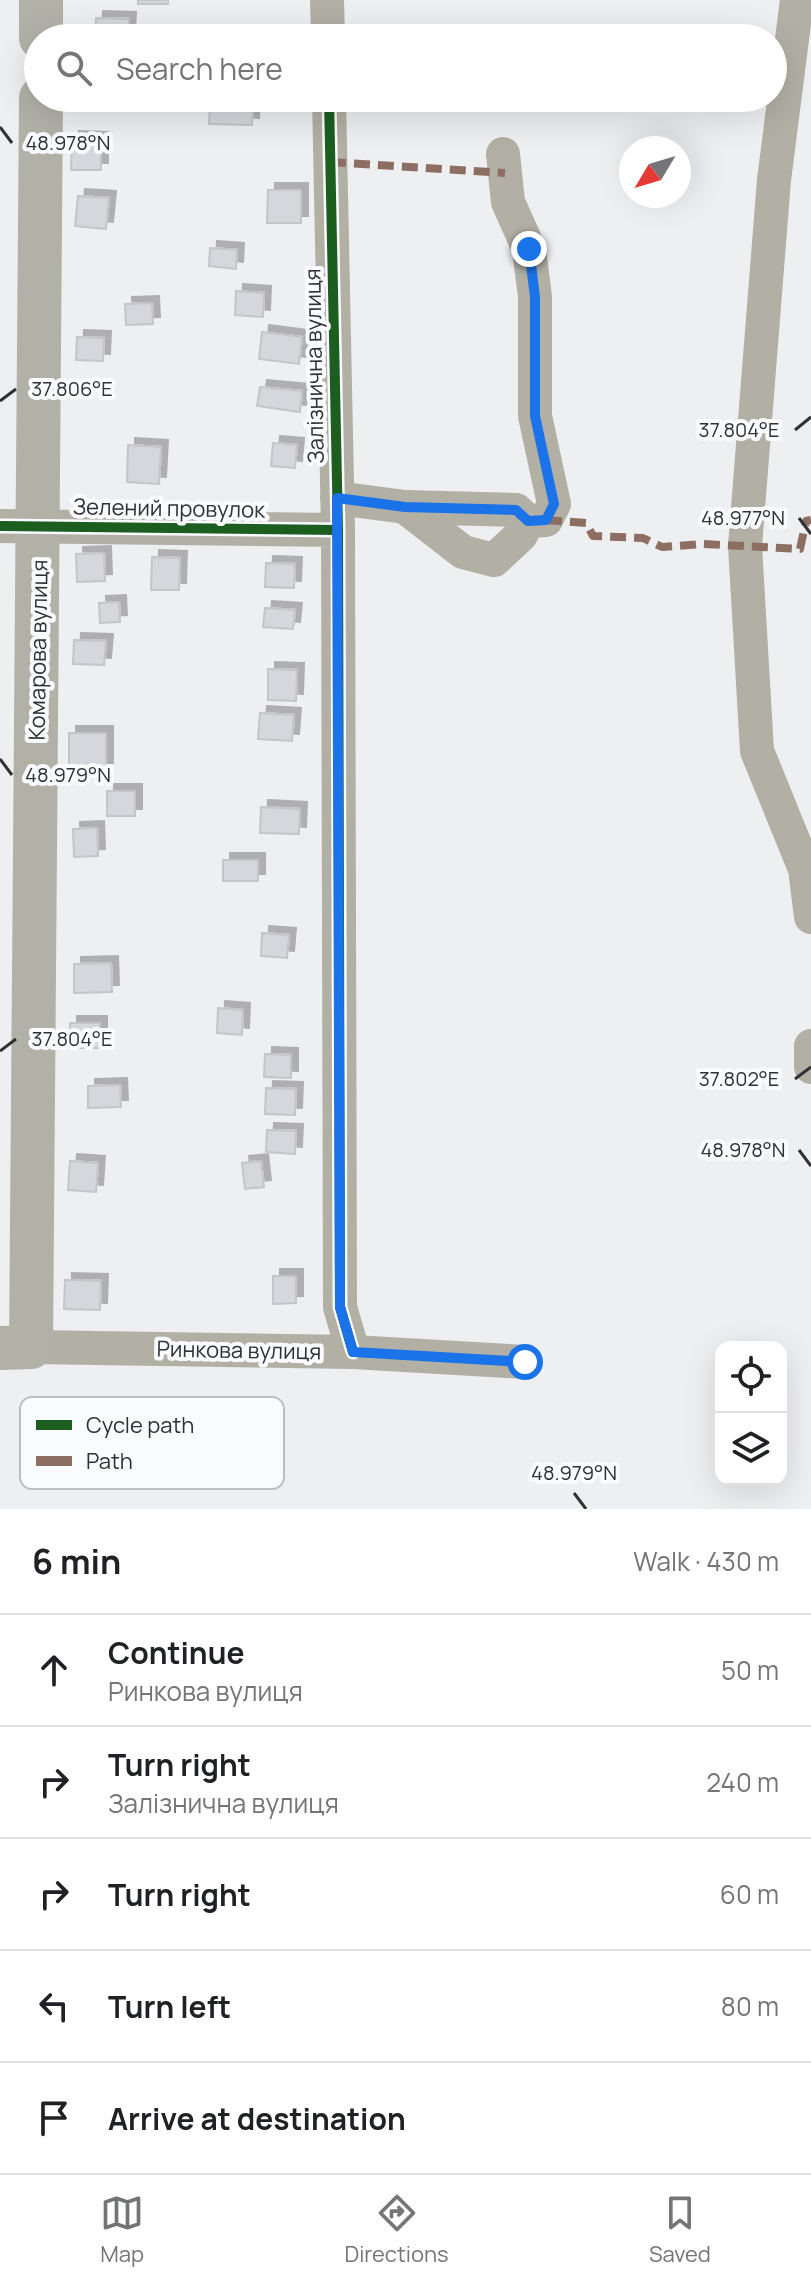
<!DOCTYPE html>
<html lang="en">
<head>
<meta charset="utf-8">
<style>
	body { margin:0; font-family:Manrope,sans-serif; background:#f6f6f6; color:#202124 }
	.controls { position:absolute; right:24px; bottom:24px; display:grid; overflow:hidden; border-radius:16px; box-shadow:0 8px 32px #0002 }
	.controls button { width:72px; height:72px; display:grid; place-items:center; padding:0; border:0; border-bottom:2px solid #e0e0e0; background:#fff; color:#202124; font:40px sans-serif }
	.compass { position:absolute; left:619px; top:136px; width:72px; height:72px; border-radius:50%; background:#fff; box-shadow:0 8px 32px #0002; rotate:232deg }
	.stop { position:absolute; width:24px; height:24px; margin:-18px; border:6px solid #1a73e8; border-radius:50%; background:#fff }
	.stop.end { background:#1a73e8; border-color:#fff; box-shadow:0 2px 8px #0008 }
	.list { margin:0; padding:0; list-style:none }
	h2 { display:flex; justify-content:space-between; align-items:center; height:104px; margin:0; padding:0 32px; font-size:34px }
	h2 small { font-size:26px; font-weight:400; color:#757577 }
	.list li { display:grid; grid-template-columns:52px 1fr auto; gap:24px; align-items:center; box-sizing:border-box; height:112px; padding:0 32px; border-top:2px solid #e0e0e0 }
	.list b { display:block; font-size:30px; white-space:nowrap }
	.list p { margin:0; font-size:26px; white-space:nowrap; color:#757577 }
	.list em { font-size:26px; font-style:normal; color:#757577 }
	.icon { flex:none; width:44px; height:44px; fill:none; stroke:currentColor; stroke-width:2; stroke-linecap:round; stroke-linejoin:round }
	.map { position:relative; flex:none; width:811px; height:1509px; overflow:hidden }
	.search { position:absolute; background:#fff; box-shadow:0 8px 32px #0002; left:24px; right:24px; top:24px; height:88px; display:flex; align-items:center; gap:20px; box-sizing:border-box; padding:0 28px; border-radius:44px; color:#757577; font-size:30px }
	.sheet { height:664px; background:#fff }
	nav { display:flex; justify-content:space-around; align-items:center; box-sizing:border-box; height:112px; border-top:2px solid #e0e0e0; background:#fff; font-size:22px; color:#757577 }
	nav a { display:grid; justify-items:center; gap:4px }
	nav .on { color:#737476 }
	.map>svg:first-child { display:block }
	.building { fill:#d6d6dd; stroke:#c4c5c6; stroke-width:2; filter:url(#shadow) }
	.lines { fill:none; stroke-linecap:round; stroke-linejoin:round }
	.minor { stroke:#b2afa5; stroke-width:34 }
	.major { stroke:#b2b1a8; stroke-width:44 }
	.quiet { stroke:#8d6e63; stroke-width:8; stroke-dasharray:16 8; stroke-linecap:butt }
	.cycleway-casing { stroke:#fafbff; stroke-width:15 }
	.cycleway { stroke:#1b5e20; stroke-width:10 }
	.route { stroke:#1a73e8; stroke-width:10 }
	.ticks { fill:none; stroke:#313133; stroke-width:3 }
	.labels { text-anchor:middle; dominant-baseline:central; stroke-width:8; stroke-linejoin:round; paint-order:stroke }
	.street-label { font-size:22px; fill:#313133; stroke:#fafbff }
	.key { fill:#fafbff; stroke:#bebec2; stroke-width:2 }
	.key-label { font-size:22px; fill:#313133 }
	.ticks-label { font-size:20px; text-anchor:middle; fill:#313133; stroke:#fafbff; stroke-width:8; stroke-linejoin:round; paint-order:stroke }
</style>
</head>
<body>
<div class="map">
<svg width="811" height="1509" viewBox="0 0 811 1509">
	<defs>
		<filter id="shadow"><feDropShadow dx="7" dy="-7" stdDeviation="0" flood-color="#0004"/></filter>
	</defs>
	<rect width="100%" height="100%" fill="#eeeff1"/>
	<path class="building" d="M138,0H168V4H138Z
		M96,18L129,19L128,38H95Z
		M210,104L253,105L252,125L209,124Z
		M72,138L101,139V170H71Z
		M268,190H301V223H267Z
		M78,196L109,198L106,229L75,226Z
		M210,248L237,250L236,269L209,266Z
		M236,291L264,293L263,317L235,315Z
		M152,303L153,324L126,325L125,304Z
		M262,332L302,337L299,364L259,359Z
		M77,337L104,338L103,361L76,360Z
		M260,387L302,391L300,412L257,406Z
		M273,443L297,445L295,468L271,466Z
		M128,445L161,447L159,484L127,482Z
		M104,553L105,581L77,582L76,554Z
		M152,557L180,558L179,590H151Z
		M266,563L295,564L294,588L265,587Z
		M119,602L120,622L100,623L99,603Z
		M265,608L295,610L293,629L263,627Z
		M74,640L106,641L104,665L73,664Z
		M268,669L297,670L296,701L268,700Z
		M260,713L294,715L292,741L258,739Z
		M69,733H106V770H69Z
		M107,791H135V816H107Z
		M261,807L300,809L299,834L260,833Z
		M97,828L98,856L74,857L73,829Z
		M223,860H258V881H223Z
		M262,933L289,935L287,958L261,956Z
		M111,963L112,992L74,993V964Z
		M218,1008L243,1010L242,1035L217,1033Z
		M70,1023H100V1048H70Z
		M265,1054L291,1055V1078L264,1077Z
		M120,1085L121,1107L88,1108V1086Z
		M266,1088L296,1089L295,1115L265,1114Z
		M267,1130L296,1131L295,1154L266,1152Z
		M70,1161L98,1163L96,1192L68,1190Z
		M261,1161L264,1187L245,1189L242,1163Z
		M273,1276H296V1303L273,1304Z
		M65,1280L101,1281L100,1310L64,1309Z"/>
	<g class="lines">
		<path class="minor" d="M327,0L328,38
			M797,0L774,180L745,546L757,751L805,869L811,917
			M329,98L338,530L340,1307L353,1352
			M503,154L508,202L529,249L535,297V416L554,504L546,520L528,521
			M337,498L405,507L516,510L528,521L521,535L494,560L463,552L405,507
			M0,526L338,530
			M811,1046V1067
			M31,1347L353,1352L525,1362"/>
		<path class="major" d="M41,38V0
			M0,1348L31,1347L41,98"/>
		<path class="quiet" d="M330,162L505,173
			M546,520L586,523L593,536L643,538L662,547L703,544L800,549L806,521L811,520"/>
		<defs>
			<path id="cycleway" d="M329,98L338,530L340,1307L353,1352
				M0,526L338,530"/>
		</defs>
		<use href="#cycleway" class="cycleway-casing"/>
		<use href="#cycleway" class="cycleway"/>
	</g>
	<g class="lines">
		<path class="route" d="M525,1362L353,1352L340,1307L337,498L405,507L516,510L528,521L546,520L554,504L535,416V297L529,249"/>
	</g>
	<path class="ticks" d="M0,127L12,143M0,401L16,389M795,430L811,417M799,518L811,534M0,759L12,775M0,1051L16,1039M795,1079L811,1067M799,1150L811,1166M574,1493L586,1509"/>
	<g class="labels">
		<g class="street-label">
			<text transform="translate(314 366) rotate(-91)">Залізнична вулиця</text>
			<text transform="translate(169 508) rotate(1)">Зелений провулок</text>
			<text transform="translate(38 650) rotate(-89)">Комарова вулиця</text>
			<text transform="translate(239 1350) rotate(1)">Ринкова вулиця</text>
		</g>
	</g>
	<rect x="20" y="1397" width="264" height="92" rx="12" class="key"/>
	<rect x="36" y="1420" width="36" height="10" fill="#1b5e20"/>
	<rect x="36" y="1456" width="36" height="10" fill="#8d6e63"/>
	<g class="key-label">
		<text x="86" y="1433">Cycle path</text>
		<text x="86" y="1469">Path</text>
	</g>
	<g class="ticks-label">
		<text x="68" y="150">48.978°N</text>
		<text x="72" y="396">37.806°E</text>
		<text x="739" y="437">37.804°E</text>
		<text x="743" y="525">48.977°N</text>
		<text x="68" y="782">48.979°N</text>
		<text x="72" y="1046">37.804°E</text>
		<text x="739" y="1086">37.802°E</text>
		<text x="743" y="1157">48.978°N</text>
		<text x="574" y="1480">48.979°N</text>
	</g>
</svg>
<div class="controls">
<button><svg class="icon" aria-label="locate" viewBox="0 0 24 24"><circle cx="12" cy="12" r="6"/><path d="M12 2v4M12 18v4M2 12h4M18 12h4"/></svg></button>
<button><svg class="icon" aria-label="layers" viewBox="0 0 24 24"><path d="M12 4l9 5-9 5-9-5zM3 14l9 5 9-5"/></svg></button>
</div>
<svg class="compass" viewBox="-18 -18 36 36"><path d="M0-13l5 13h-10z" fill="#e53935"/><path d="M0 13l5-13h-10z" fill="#757577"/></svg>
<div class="stop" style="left:525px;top:1362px"></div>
<div class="stop end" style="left:529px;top:249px"></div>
<div class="search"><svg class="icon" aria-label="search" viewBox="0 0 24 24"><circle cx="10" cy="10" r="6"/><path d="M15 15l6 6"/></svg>Search here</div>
</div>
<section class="sheet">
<h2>6 min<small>Walk · 430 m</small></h2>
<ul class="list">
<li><svg class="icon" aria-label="ahead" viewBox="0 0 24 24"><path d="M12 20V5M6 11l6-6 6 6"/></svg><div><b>Continue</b><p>Ринкова вулиця</p></div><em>50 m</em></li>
<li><svg class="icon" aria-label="right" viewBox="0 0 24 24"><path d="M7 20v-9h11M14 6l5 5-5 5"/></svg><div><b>Turn right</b><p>Залізнична вулиця</p></div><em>240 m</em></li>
<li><svg class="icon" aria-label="right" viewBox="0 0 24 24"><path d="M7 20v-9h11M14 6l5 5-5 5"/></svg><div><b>Turn right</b></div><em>60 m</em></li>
<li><svg class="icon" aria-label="left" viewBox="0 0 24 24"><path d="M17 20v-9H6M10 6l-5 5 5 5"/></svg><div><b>Turn left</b></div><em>80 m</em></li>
<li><svg class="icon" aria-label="arrive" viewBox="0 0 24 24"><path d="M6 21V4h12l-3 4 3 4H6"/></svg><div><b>Arrive at destination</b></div></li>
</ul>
</section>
<nav>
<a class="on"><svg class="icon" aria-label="map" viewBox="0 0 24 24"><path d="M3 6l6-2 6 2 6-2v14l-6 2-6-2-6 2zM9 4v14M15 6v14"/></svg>Map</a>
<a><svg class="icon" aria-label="directions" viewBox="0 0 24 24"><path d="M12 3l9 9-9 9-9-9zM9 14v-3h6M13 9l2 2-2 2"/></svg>Directions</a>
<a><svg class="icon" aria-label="saved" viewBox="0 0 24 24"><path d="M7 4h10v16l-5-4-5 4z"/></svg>Saved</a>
</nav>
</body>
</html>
